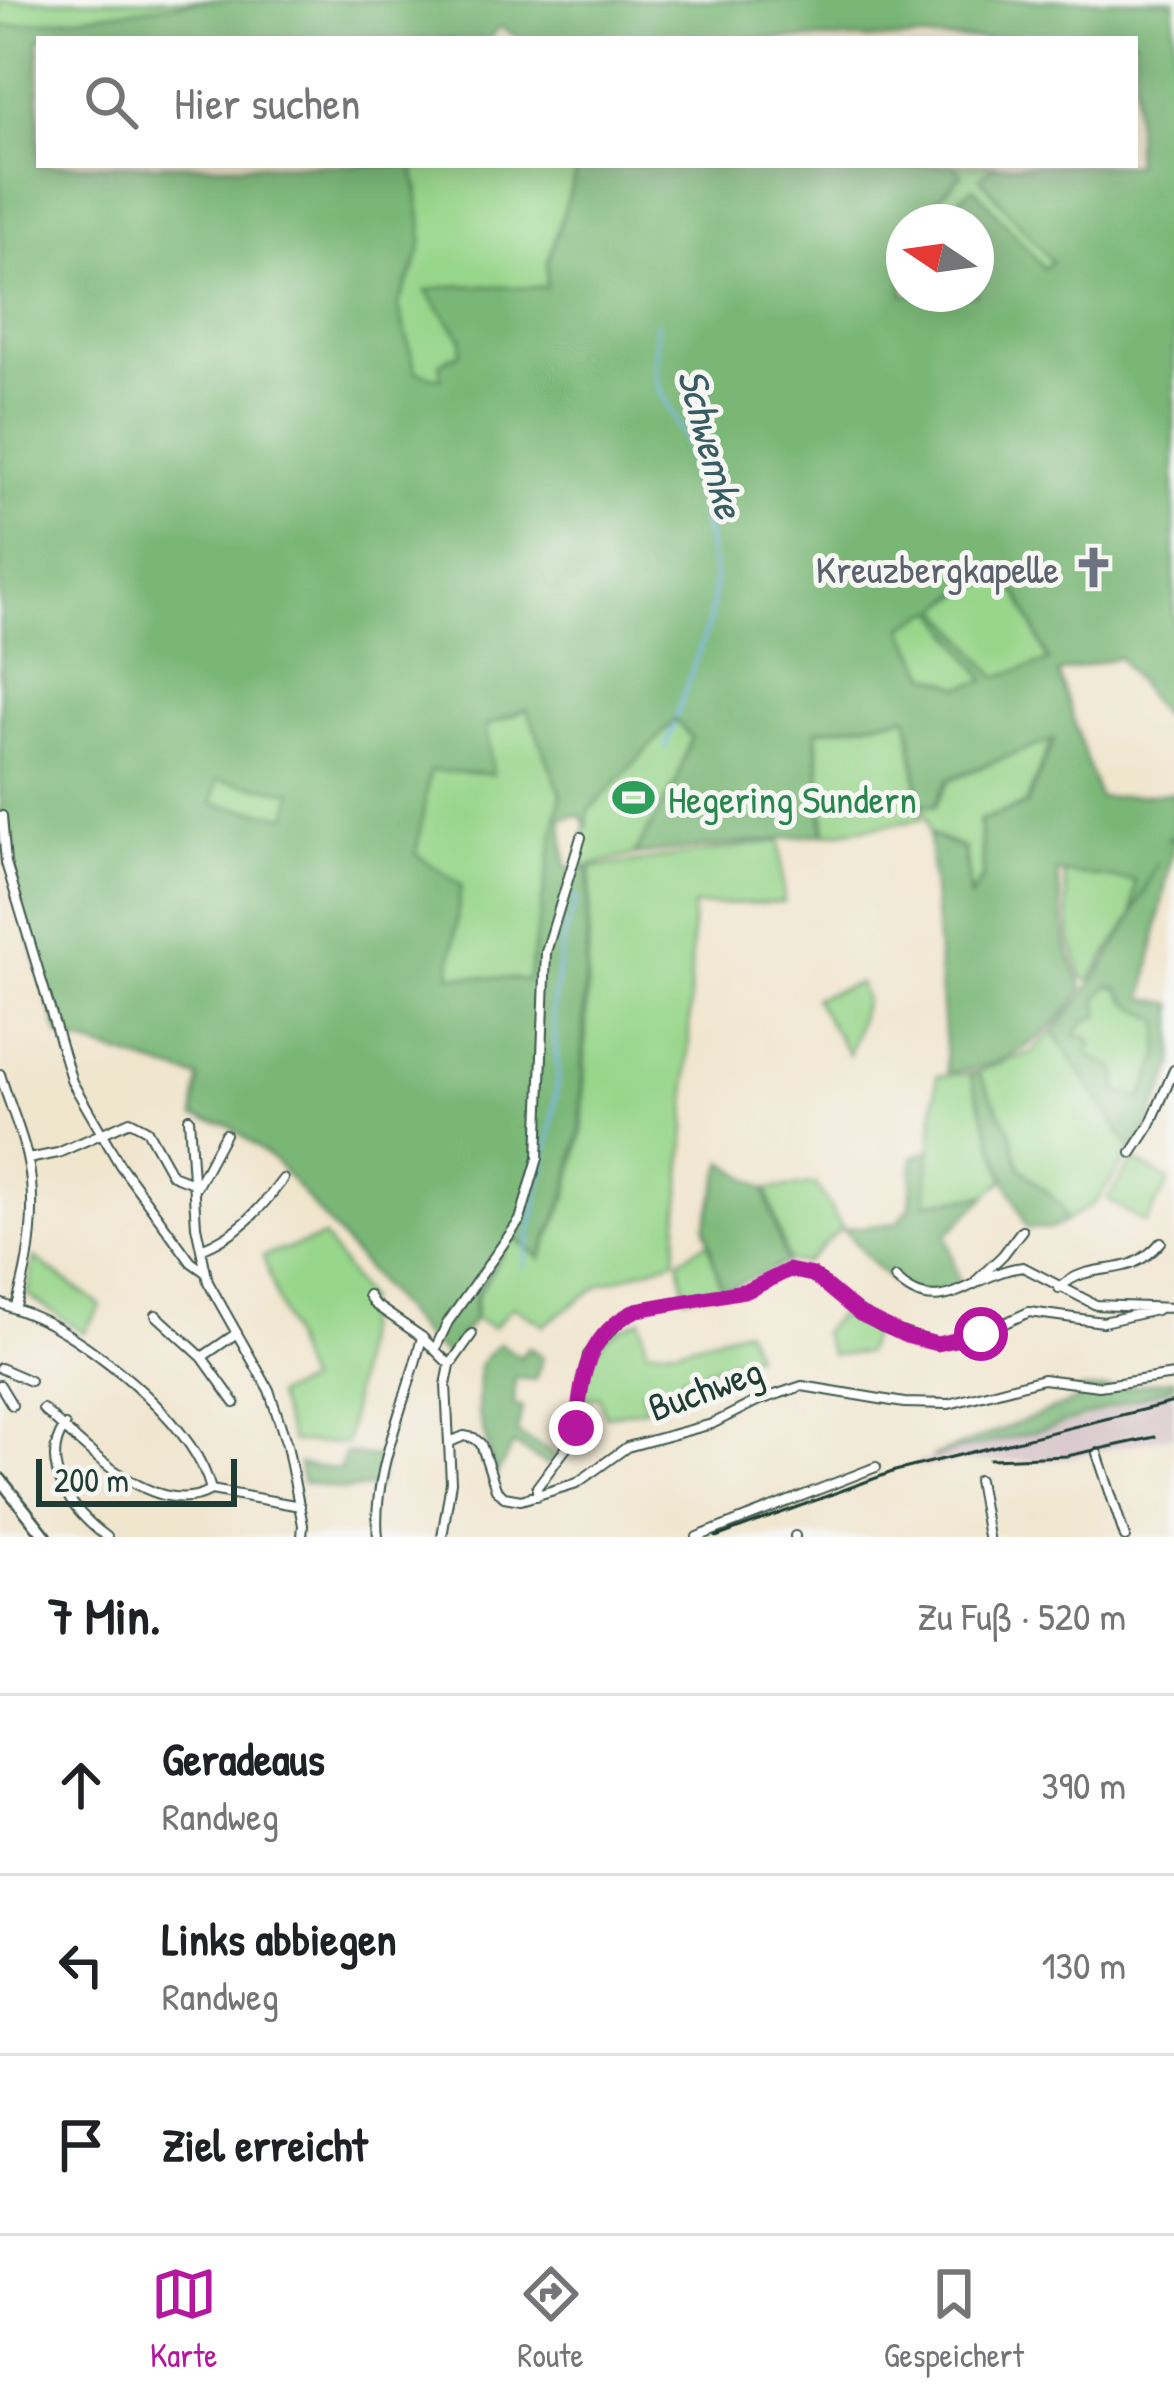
<!DOCTYPE html>
<html lang="de">
<head>
<meta charset="utf-8">
<style>
	body { margin:0; font-family:"Patrick Hand",sans-serif; background:#f2f2f2; color:#202124 }
	.compass { position:absolute; left:886px; top:204px; width:108px; height:108px; border-radius:50%; background:#fff; box-shadow:0 6px 30px #0003; rotate:283deg }
	.scale { position:absolute; left:36px; bottom:30px; width:201px; box-sizing:border-box; padding-left:12px; border:6px solid #1f3d34; border-top:0; font-size:33px; line-height:42px; white-space:nowrap; color:#1f3d34; -webkit-text-stroke:9px #f6f6f2; paint-order:stroke }
	.stop { position:absolute; width:36px; height:36px; margin:-27px; border:9px solid #b5179e; border-radius:50%; background:#fff }
	.stop.end { background:#b5179e; border-color:#fff; box-shadow:0 3px 12px #0008 }
	.list { margin:0; padding:0; list-style:none }
	h2 { display:flex; justify-content:space-between; align-items:center; height:156px; margin:0; padding:0 48px; font-size:51px }
	h2 small { font-size:39px; font-weight:400; color:#757577 }
	.list li { display:grid; grid-template-columns:78px 1fr auto; gap:36px; align-items:center; box-sizing:border-box; height:180px; padding:0 48px; border-top:3px solid #e0e0e0 }
	.list b { display:block; font-size:45px; white-space:nowrap }
	.list p { margin:0; font-size:39px; white-space:nowrap; color:#757577 }
	.list em { font-size:39px; font-style:normal; color:#757577 }
	.icon { flex:none; width:66px; height:66px; fill:none; stroke:currentColor; stroke-width:2; stroke-linecap:round; stroke-linejoin:round }
	.map { position:relative; flex:none; width:1174px; height:1537px; overflow:hidden }
	.search { position:absolute; background:#fff; box-shadow:0 6px 30px #0003; left:36px; right:36px; top:36px; height:132px; display:flex; align-items:center; gap:30px; box-sizing:border-box; padding:0 42px; border-radius:0px; color:#757577; font-size:45px }
	.sheet { height:696px; background:#fff }
	nav { display:flex; justify-content:space-around; align-items:center; box-sizing:border-box; height:168px; border-top:3px solid #e0e0e0; background:#fff; font-size:33px; color:#757577 }
	nav a { display:grid; justify-items:center; gap:6px }
	nav .on { color:#b5179e }
	.map>svg:first-child { display:block }
	.industrial { fill:#d2bdc5 }
	.green { fill:#98d68b; stroke:#5c8a60; stroke-width:3 }
	.forest { fill:#7ab777; stroke:#4c7a56; stroke-width:3; fill-rule:evenodd }
	.lines { fill:none; stroke-linecap:round; stroke-linejoin:round }
	.stream { stroke:#7eb7ef; stroke-width:3 }
	.minor-casing { stroke:#3e564b; stroke-width:12 }
	.secondary-casing { stroke:#3e564b; stroke-width:15 }
	.minor { stroke:#fff; stroke-width:8 }
	.secondary { stroke:#fff; stroke-width:10 }
	.rail { stroke:#1f3d34; stroke-width:3 }
	.route { stroke:#b5179e; stroke-width:15 }
	.labels { text-anchor:middle; dominant-baseline:central; stroke-width:10; stroke-linejoin:round; paint-order:stroke }
	.worship-label { font-size:39px; fill:#5b616d; stroke:#f6f6f2; text-anchor:end }
	.leisure-label { font-size:39px; fill:#27864d; stroke:#f6f6f2; text-anchor:start }
	.street-label { font-size:39px; fill:#1f3d34; stroke:#f6f6f2 }
	.water-label { font-size:42px; font-style:italic; fill:#375c63; stroke:#f6f6f2 }
</style>
</head>
<body>
<div class="map">
<svg width="1174" height="1537" viewBox="0 0 1174 1537">
	<rect width="100%" height="100%" fill="#f6f6f2"/>
	<filter id="ink" filterUnits="userSpaceOnUse"><feTurbulence type="fractalNoise" baseFrequency=".00833" numOctaves="2"/><feDisplacementMap in="SourceGraphic" scale="24" xChannelSelector="R" yChannelSelector="G"/><feConvolveMatrix kernelMatrix="1 2 1 2 8 2 1 2 1" color-interpolation-filters="sRGB"/></filter>
	<filter id="wash" filterUnits="userSpaceOnUse"><feTurbulence type="fractalNoise" baseFrequency=".004" numOctaves="4" result="noise"/><feDisplacementMap in="SourceGraphic" scale="48" xChannelSelector="R" yChannelSelector="G"/><feGaussianBlur stdDeviation="2.7" result="paint"/><feColorMatrix in="noise" values="0 0 0 0 0 0 0 0 0 0 0 0 0 0 0 0 0 1.4 0 .05"/><feComposite in="paint" operator="in"/></filter>
	<g filter="url(#wash)">
		<rect width="100%" height="100%" fill="#f0e5cd"/>
		<path class="industrial" d="M1174,1388V1435L1055,1460L957,1462L918,1468L916,1462L1065,1426Z"/>
		<path class="green" d="M0,0H220L0,28Z
			M416,165H578L547,265L546,287C508,290 463,280 427,291L462,339L461,353L447,358L442,379L416,372L398,304L416,266L419,189L412,174Z
			M955,165H994L981,178L1053,262L1044,269L974,188L934,220L926,211L962,175Z
			M998,576L1020,597L1048,662L996,677L937,612L986,681L961,687L929,676L902,627Z
			M528,709L561,794L529,981L450,975L461,886L416,854L430,771L486,726Z
			M908,717L921,820L826,834L817,731Z
			M675,720L692,737L676,783L634,855L579,868L587,813Z
			M1052,739L1025,804L979,820L983,875L971,896L965,848L930,834L922,804L935,807L950,780Z
			M217,779L294,792L288,816L213,804Z
			M780,841L784,902L693,906L686,1128L675,1260L600,1285L544,1325L513,1306L493,1328L475,1319L477,1297L512,1237L541,1259L567,1196L583,1130L591,868Z
			M1064,873L1135,881L1133,914L1090,980L1083,978L1071,941Z
			M859,983L865,1001L849,1055L814,998Z
			M1109,986L1119,989L1162,1022L1159,1057L1142,1098L1118,1093L1074,1036L1097,997Z
			M1053,1031L1132,1151L1095,1203L1066,1221L1061,1205L1020,1167L1010,1130L978,1072L1032,1052Z
			M971,1074L1004,1180L987,1195L926,1202L937,1076Z
			M1134,1160L1170,1181L1145,1223L1107,1199Z
			M816,1184L842,1227L805,1263L788,1261L767,1189Z
			M324,1237L366,1299L347,1444L292,1442L275,1395L306,1383L263,1256Z
			M708,1242L722,1291L685,1296L679,1260Z
			M34,1258L101,1306L84,1333L28,1295Z
			M846,1307L875,1324L865,1353L831,1355L822,1332Z
			M641,1319L647,1349L678,1348L745,1329L755,1354L682,1377L684,1385L641,1391L647,1408L605,1416L599,1396L580,1401C592,1350 592,1341 641,1319Z"/>
		<path class="forest" d="M212,0H1174V714L1161,715L1119,657L1058,673L1099,798L1174,793V835L1168,840H1174L1144,998L1174,1004V1066L1146,1131L1132,1151L1053,1031C1099,982 1132,923 1158,862L1133,914L1135,881L1057,872L1068,950L1083,988C1052,1036 1006,1070 947,1072L929,835L963,849L970,899L984,876L981,821L1027,805L1054,739L948,779L935,805L921,803L908,716L816,730L823,834L634,855L676,783L691,737L675,720L588,812L587,825L580,815L562,818L566,868L589,869L580,1131L565,1196L540,1257L512,1236L475,1297L473,1320L446,1355L428,1342L276,1162L229,1125L194,1117L199,1078L59,1036L0,833V27ZM500,27L521,39H1135V165H994L980,178L1052,262L1044,268L974,187L933,219L926,210L962,174L955,165H578L547,265L546,287C507,290 463,280 426,291L462,339L460,353L440,363L441,379L416,371L398,305C406,282 419,264 422,241C425,218 411,178 416,165H39V39H489ZM904,222H976V294H904ZM998,576L1020,597L1049,661L996,677L941,608L961,592ZM936,610L985,680V681L961,687L928,675L903,627ZM527,709L561,794L528,980L450,975L461,885L416,854L430,771L493,774L486,726ZM217,780L293,792L288,816L213,804ZM1109,986L1119,989L1127,1002L1161,1022L1159,1057L1142,1098L1118,1093L1117,1070L1088,1054L1092,1043L1087,1037L1075,1036L1083,1023L1100,1015L1098,997Z
			M978,1072L1010,1130L1020,1167L1061,1206L1066,1221L1051,1229L1027,1228L1006,1180L973,1083L971,1074Z
			M930,1150L926,1203L987,1196L946,1235L961,1288C902,1311 879,1268 843,1229L897,1223L910,1207L913,1157Z
			M724,1162L765,1190L786,1263L722,1291L705,1227Z
			M499,1343L520,1357L529,1347L543,1357L535,1380L515,1378L514,1406L522,1407L517,1433L556,1456L547,1465L513,1444L496,1476L478,1412L479,1365Z
			M1174,1379V1386L1050,1428L932,1457L1077,1400V1390L1125,1388Z
			M345,1453L384,1459L378,1487L343,1490L302,1482L299,1464L340,1470Z"/>
		<g class="lines">
			<path class="stream" d="M656,323L655,370L658,386L689,446L715,577L710,619L676,716
				M665,748L674,724
				M524,1266L553,1119L558,1072L552,1011L563,937L577,900L572,894"/>
		</g>
	</g>
	<g filter="url(#ink)">
		<g class="lines">
			<defs>
				<path id="minor" d="M2,816L6,863L72,1082L120,1165L191,1262L205,1272
					M0,1074C8,1102 21,1129 27,1157C38,1204 30,1263 15,1309
					M189,1118L196,1226L208,1282L269,1390L287,1445L303,1525L302,1537
					M1132,1153L1150,1125L1174,1070
					M28,1159L58,1153L130,1121L147,1130L172,1175L195,1184
					M197,1186L225,1134
					M201,1249C239,1234 259,1211 283,1179
					M895,1278C942,1324 972,1272 1023,1267L1096,1305L1174,1308
					M977,1280L1003,1255L1022,1230
					M1059,1288C1095,1256 1125,1284 1161,1242
					M368,1295L374,1304L422,1337L450,1365
					M0,1303C17,1310 36,1316 52,1325C106,1355 196,1427 211,1490L300,1506
					M156,1315L202,1357L235,1403
					M435,1349L448,1322L520,1220L538,1158L546,952L581,837
					M202,1357L237,1333
					M0,1368L30,1381
					M0,1385L12,1405
					M43,1409C82,1444 155,1522 211,1490
					M65,1426C37,1466 74,1513 107,1537
					M450,1442L464,1436L474,1438L481,1444L496,1489L504,1497L521,1500L577,1483L627,1447L712,1424L757,1401L802,1386L904,1403L949,1404L1043,1379L1099,1386L1174,1375
					M1097,1453L1125,1537
					M978,1480L988,1537
					M537,1496V1487L573,1439L588,1355L619,1322L637,1309L750,1290L789,1270L817,1277L847,1304L881,1326L937,1344L972,1338L1029,1312L1103,1322L1156,1310
					M795,1536V1537
					M378,1537C371,1474 408,1398 422,1337
					M442,1537L451,1482L446,1385L450,1365L472,1334
					M697,1537L876,1467"/>
				<path id="secondary" d="M0,1479L46,1537"/>
			</defs>
			<use href="#minor" class="minor-casing"/>
			<use href="#secondary" class="secondary-casing"/>
			<use href="#minor" class="minor"/>
			<use href="#secondary" class="secondary"/>
			<path class="rail" d="M989,1459L1067,1456L1155,1437
				M716,1537L895,1471L1174,1402"/>
		</g>
	</g>
	<g class="lines" filter="url(#ink)">
		<path class="route" d="M576,1428C582,1378 585,1334 637,1310L749,1290L789,1270L813,1275L860,1314L906,1336L937,1344L981,1334"/>
	</g>
	<defs>
		<symbol id="church-bare" viewBox="-9 -9 18 18"><path d="M-1.2-6h2.4v3.5h3.3v2.4h-3.3V6h-2.4V-.1h-3.3v-2.4h3.3Z" fill="#6b7280" stroke="#f6f6f2" stroke-width="2.5" paint-order="stroke"/></symbol>
		<symbol id="stadium-bare" viewBox="-9 -9 18 18"><path d="M0-5a6.5 5 0 1 0 0 10a6.5 5 0 1 0 0-10ZM-3.5-1.8h7v3.6h-7Z" fill="#2e9e5b" stroke="#f6f6f2" stroke-width="2.5" paint-order="stroke"/></symbol>
	</defs>
	<g fill-rule="evenodd">
		<use href="#church-bare" x="1064" y="538" width="59" height="59"/>
		<use href="#stadium-bare" x="604" y="768" width="59" height="59"/>
	</g>
	<g class="labels">
		<g class="worship-label">
			<text x="1059" y="568">Kreuzbergkapelle</text>
		</g>
		<g class="leisure-label">
			<text x="668" y="798">Hegering Sundern</text>
		</g>
		<g class="street-label">
			<text transform="translate(705 1388) rotate(-20)">Buchweg</text>
		</g>
		<g class="water-label">
			<text transform="translate(712 443) rotate(75)">Schwemke</text>
		</g>
	</g>
</svg>
<svg class="compass" viewBox="-18 -18 36 36"><path d="M0-13l5 13h-10z" fill="#e53935"/><path d="M0 13l5-13h-10z" fill="#757577"/></svg>
<div class="scale">200 m</div>
<div class="stop" style="left:981px;top:1334px"></div>
<div class="stop end" style="left:576px;top:1428px"></div>
<div class="search"><svg class="icon" aria-label="search" viewBox="0 0 24 24"><circle cx="10" cy="10" r="6"/><path d="M15 15l6 6"/></svg>Hier suchen</div>
</div>
<section class="sheet">
<h2>7 Min.<small>Zu Fuß · 520 m</small></h2>
<ul class="list">
<li><svg class="icon" aria-label="ahead" viewBox="0 0 24 24"><path d="M12 20V5M6 11l6-6 6 6"/></svg><div><b>Geradeaus</b><p>Randweg</p></div><em>390 m</em></li>
<li><svg class="icon" aria-label="left" viewBox="0 0 24 24"><path d="M17 20v-9H6M10 6l-5 5 5 5"/></svg><div><b>Links abbiegen</b><p>Randweg</p></div><em>130 m</em></li>
<li><svg class="icon" aria-label="arrive" viewBox="0 0 24 24"><path d="M6 21V4h12l-3 4 3 4H6"/></svg><div><b>Ziel erreicht</b></div></li>
</ul>
</section>
<nav>
<a class="on"><svg class="icon" aria-label="map" viewBox="0 0 24 24"><path d="M3 6l6-2 6 2 6-2v14l-6 2-6-2-6 2zM9 4v14M15 6v14"/></svg>Karte</a>
<a><svg class="icon" aria-label="directions" viewBox="0 0 24 24"><path d="M12 3l9 9-9 9-9-9zM9 14v-3h6M13 9l2 2-2 2"/></svg>Route</a>
<a><svg class="icon" aria-label="saved" viewBox="0 0 24 24"><path d="M7 4h10v16l-5-4-5 4z"/></svg>Gespeichert</a>
</nav>
</body>
</html>
